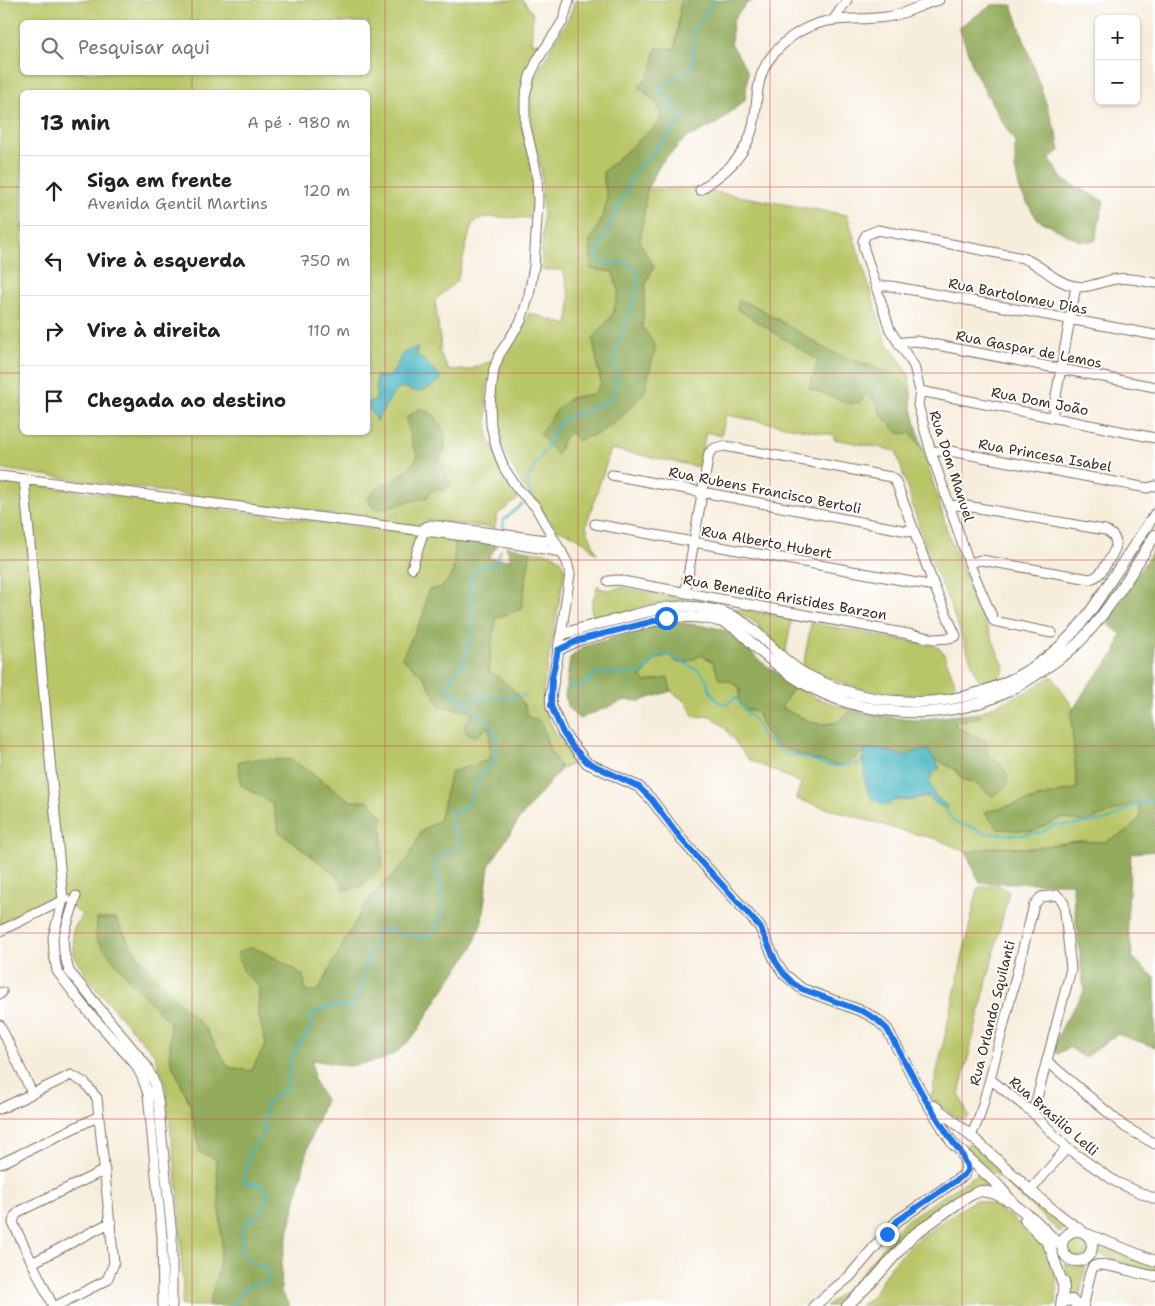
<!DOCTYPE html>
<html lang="pt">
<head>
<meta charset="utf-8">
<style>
	body { margin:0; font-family:"Shantell Sans",sans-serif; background:#f2f2f2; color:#222 }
	.controls { position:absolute; right:15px; top:15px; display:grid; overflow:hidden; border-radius:8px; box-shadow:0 1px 4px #0004 }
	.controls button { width:45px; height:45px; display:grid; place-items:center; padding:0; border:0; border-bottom:1px solid #e0e0e0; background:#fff; color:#222; font:25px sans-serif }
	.stop { position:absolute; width:15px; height:15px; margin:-11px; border:4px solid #1a73e8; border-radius:50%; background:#fff }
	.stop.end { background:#1a73e8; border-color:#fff; box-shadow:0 1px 5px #0008 }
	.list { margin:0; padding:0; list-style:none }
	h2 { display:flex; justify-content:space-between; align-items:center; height:65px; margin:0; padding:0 20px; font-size:21px }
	h2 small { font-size:16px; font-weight:400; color:#767676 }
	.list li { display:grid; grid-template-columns:32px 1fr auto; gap:15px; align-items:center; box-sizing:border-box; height:70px; padding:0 20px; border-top:1px solid #e0e0e0 }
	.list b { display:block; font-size:19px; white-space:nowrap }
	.list p { margin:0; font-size:16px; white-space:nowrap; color:#767676 }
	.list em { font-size:16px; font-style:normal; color:#767676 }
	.icon { flex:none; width:28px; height:28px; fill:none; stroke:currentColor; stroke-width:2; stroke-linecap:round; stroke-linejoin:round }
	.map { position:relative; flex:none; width:1155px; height:1306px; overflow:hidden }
	.search { position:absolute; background:#fff; box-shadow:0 1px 4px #0004; left:20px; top:20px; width:350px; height:55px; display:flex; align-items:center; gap:12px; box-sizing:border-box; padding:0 18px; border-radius:8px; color:#767676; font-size:19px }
	.panel { position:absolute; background:#fff; box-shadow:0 1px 4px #0004; left:20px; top:90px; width:350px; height:345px; border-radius:8px }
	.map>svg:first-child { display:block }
	.green { fill:#b9c668; stroke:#7a7843; fill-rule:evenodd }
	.forest { fill:#92ab5c; stroke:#666a3d }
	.water { fill:#47b5c1; stroke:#417070 }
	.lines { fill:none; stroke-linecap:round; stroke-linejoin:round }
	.stream { stroke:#47b5c1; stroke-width:2 }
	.minor-casing { stroke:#7c6e60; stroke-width:11 }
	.major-casing { stroke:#7c6e60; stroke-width:12 }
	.minor { stroke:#fff; stroke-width:9 }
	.major { stroke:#fff; stroke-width:10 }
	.route { stroke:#1a73e8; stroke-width:6 }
	.grid { fill:none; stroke:#d1495b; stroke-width:1; stroke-opacity:0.55 }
	.labels { text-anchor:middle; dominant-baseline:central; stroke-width:4; stroke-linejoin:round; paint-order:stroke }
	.street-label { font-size:14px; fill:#3b2a1e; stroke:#fff }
</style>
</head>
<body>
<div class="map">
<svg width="1155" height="1306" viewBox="0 0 1155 1306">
	<rect width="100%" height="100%" fill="#fff"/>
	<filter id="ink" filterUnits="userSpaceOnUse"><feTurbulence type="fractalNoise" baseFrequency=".02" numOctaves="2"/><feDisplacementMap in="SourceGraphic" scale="10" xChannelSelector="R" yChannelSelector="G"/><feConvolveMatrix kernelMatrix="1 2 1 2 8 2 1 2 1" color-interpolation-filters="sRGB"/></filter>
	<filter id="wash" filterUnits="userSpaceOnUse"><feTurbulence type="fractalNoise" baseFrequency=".0096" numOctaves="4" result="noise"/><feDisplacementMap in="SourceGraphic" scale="20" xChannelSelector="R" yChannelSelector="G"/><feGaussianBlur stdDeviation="1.12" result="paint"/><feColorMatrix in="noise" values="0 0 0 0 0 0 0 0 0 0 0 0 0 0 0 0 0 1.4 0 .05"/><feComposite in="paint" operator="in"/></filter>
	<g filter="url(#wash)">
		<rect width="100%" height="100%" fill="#f6eddb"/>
		<path class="green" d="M0,0H523L533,14L531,43L543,44L522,90L521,111L525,140L532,167L534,218L484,217L472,224L457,281L435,300L441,348H438L448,370H469L494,360L488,378L486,397L488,436L504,478L518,499L497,515L495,528L427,520L420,527L412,526L0,469ZM22,22H368V72H22ZM22,92H368V403L376,400L387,377L395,370L402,354L417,347V357L442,378L401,387L393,394L376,421L368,404V432H22ZM412,443L439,457L450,485C435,497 402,487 383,484C398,479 410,470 418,456Z
			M575,0H681L675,49L656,48L652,71L639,87L658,105L662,121L640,139L603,172L607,199L603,217L590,241L591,269L613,272L619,290L613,315L593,339L601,383L593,394L570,398L541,434L557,455L564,438L571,432L642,327L646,282L654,267L640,242L647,189L692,188L847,215L886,341L902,363L909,376L911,391L895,375L829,351L759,308L739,300L737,309L818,360L809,388L866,393L876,402L881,414L898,433H911L923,450L950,539L1004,667C1004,680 986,688 977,677L945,592L927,552L896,451L834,439V435L726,415L721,436L706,432L699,467L611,449L586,526L597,555L584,542L571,534L556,529L523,486L508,460L498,432L495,403L497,382L501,363L523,329L529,313L568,325L570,298L563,270H541L543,218L541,169L533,138L528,103L534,78L569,17Z
			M0,481L455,539L453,574L442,587L428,590L423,616L402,658L424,677L440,706L474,712L491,725L489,761L451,772L439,821L422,830L408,859L364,906L318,991L306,992L244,972L259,987L258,1013L266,1044L251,1072L228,1067L205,1028L151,974L129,943L116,919H97L135,986L170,1023V1059L190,1104L200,1152L216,1159L222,1243L218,1273L208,1306H181L183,1290L179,1200L165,1083L154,1054L92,985L74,955L73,930L82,914L55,898L0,925ZM292,760L351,801L345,890L335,874L279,831L273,803Z
			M531,551C548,554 561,551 565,570L543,690L546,713L552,726L560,741L579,762L561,769L550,751L541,723L528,716L524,704L489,672L491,649L496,618L521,609Z
			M598,585L601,589L612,590L619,587L792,619L785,655C776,645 768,634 759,626C737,607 701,598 673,601C651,603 623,614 602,620L595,619C587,609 595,596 598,585Z
			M811,623L935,646L939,648L943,652L955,682C954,688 952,691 946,694C890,698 854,691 803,667Z
			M702,655L714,663L719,679L732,682L740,688L739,701L744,709L757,712L767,735L860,755L865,749L862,762L894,800H913L919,797H930L936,804L947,808L943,802L935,796L929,781L933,773L940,768L935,759L955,769L962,779L975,783L993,796L999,763L986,755L987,742L955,726V722L981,717L978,713L1026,692L1052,676L1074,709L1071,713L1077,788L985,812L998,829L1033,831L1062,818L1085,822L1139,801L1140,817L1129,831L1105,842L1078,841L1032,848L995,847L966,852L937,839L904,831L796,799L801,783L748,759L725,728L712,716L694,717L686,702L671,691L668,678L644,682L641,676C647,672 647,670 651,664C660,650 675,658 687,662Z
			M795,686L816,698L852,710L838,722L817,725L780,707Z
			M998,885L1009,892L959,1094L969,1117L964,1120L957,1118L931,1098L978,888Z
			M971,1143L1039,1205L1068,1227L1060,1232L977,1158L965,1151L967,1144Z
			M979,1173L1000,1191L985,1186L970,1190L908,1233L896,1244L870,1277L857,1292L840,1306H826L853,1284L899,1227L908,1219Z
			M975,1200C979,1201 985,1201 990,1204C1004,1211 1039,1237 1048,1249C1058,1264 1057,1289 1056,1306H860C879,1293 879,1280 893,1264C913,1240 948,1217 975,1200Z
			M1066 1246a12 12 0 1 1 24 0a12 12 0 1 1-24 0Z
			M1103,1244L1155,1265V1274L1098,1254Z
			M1065,1263L1075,1267L1086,1266L1078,1302L1068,1299V1276Z"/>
		<path class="forest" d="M681,0H754L746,4L733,20L731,43L748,72L745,100L718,123L686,138L661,163L647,189L640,242L654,267L646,282L642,327L656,346L644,393L618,420L601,432L577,441L571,432L564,438L557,455L540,434L556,411L570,398L593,394L601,383L593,339L613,314L619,290L612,272L591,269L590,241L603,217L607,199L603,172L640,139L662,121L658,105L639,87L652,71L656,48L675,49Z
			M992,5H1012L1057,135L1060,151L1049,158L1063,180L1104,201L1095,241H1079L1037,219L1020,191L1015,168V142L1001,120L974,70L959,27Z
			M739,300L759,308L829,351L895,375L911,391L912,409L923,450L911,433H898L881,414L876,402L866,393L860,402L850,404L809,388L818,360L737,309Z
			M420,408L435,416L445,434V449L439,457L450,485L445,490L430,491L428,497L379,509L372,507L368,500C376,483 384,487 396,480C405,474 413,464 418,456L412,443L406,418Z
			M455,539L498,545L488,558L511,560L506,546L531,551L521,609L496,618L491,649L489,672C510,684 520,692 528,716L541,722L549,749L561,769L520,818L489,866L482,921L473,947L439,996L415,1035L397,1052L382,1060L349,1066L312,1060L314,1081L325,1100L309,1143L282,1260L281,1292L290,1306H208L218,1273L222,1243L216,1159L200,1152L190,1104L170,1059V1023L135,986L96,939L97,919H116L129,943L151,974L205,1028L228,1067L251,1071L266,1044L258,1013L259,987L244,972L237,953L252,947L276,958L303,975L306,991H318L364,906L408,859L422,830L439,821L451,772L489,760L490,726L477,736L467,734L464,726L473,712L440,706L424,677L402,658L423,616L428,590L442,587L453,574Z
			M1155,548V851L1131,853L1127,924L1133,958L1155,978V1047L1117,1034L1085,1058L1069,1047L1058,1054L1053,1051C1059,1029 1071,1011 1084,992L1072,883H980L966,852L995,847L1032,848L1078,841L1105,842L1128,831L1140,818L1139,802L1085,822L1062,818L1033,831L998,829L985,812L1077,788L1071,713L1089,684L1116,652L1121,634L1107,623L1134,579Z
			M677,622L717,628L731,633L745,644L756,658L795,686L781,707C797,716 821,732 840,720C844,718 848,713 852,710L874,715L913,720L978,713L981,717L955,722V726L987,742V755L999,763L1008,776L1007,785L993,796L975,783L962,779L955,769L935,759L928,750L917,751L904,757L885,750L865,749C859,756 849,764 839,765C830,765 785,750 777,745C766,738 762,723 757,712L744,709L739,701L740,688L732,682L719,679L714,663L702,655L687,662L677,663L671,656C649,657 655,665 641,676L645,682L668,678L671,691L640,701L625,700L579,719L569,709L565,696L570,658L583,647L640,630Z
			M256,759L292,760L351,801H369L382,816V868L364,886L345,890L335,874L279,831L272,803L241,785L238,762Z"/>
		<path class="water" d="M417,347V357L423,359L442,379L431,387L418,392L401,387L393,394L376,421L368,403L376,400V376L387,377L395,370L402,354Z
			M865,749L885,750L904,757L917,751L928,750L940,768L933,773L929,781L935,796L948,808C940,808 935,803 930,797H919L913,800H894L887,806L872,799C864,782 861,767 865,749Z"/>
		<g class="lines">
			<path class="stream" d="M531,495L527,482L533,468L548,445L554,429L559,428V423L570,416L592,409L595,405L603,404L611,400L617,380L613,357L631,309L638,283L637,272L628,264L601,262L596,256L634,173L683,119L660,91L673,78L694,65L693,31L714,0
				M503,528L504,520L522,504
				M566,688L585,685L596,673L637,674L644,672L658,655L671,656L700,671L707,681L709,690L720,703L728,704L735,697L747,713L754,719L764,738L785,753L811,759L826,765L841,767L862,762
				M461,700L471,697H492L506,699L526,695
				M944,808L955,823L972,827L985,833L1020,835L1042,832L1055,825H1073L1107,820L1148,800L1155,801
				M230,1306L248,1286L268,1282L269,1272L267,1268L251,1262L241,1255L240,1248L243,1245L242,1231L246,1222L255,1219L269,1195L258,1182L249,1185L244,1180L251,1150L267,1130L263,1125L266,1104L288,1085L290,1058L296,1054C298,1035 313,1041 311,1016C321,1005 336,1006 350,1006L360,994L369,954L373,949C374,939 372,935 382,929C396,931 411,939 427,936C431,935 433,932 435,929C445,914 443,897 439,881C438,876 436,870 435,866C435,860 438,856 442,852L454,851L459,840C456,831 451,824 450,813L467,807C477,785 476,777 495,759C495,752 496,745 495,739C492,712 461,705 445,686L464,662L472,633L473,621L469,608L472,600L470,587L473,573L480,567L496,563L501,550"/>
		</g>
	</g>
	<g filter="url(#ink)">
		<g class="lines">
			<defs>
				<path id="minor" d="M834,19L847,0
					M700,190C718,177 736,165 746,145C764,112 747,80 777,50C782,45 788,39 794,35C828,13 849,22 886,17C906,15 920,4 939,0
					M877,286H891L1155,335
					M899,345L903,342L916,341L1155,387
					M920,391L1155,438
					M1052,418L1076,286
					M931,452L939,451H950L1147,488L1155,486
					M612,475L913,532
					M0,476L24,479
					M949,506L961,505L1105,530C1123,539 1115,551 1107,563C1102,571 1099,577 1090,579L981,560L969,563
					M595,524L934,586
					M412,568L425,527L431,525L554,541
					M608,581L617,580L935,639L949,638L956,636L934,586L896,482L891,477L724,446L715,448L709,453L685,593
					M1052,633L994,621L969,563L931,452L918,405L920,391L914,366L890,330L864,249L863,241L866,235L878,230L1023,258C1042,265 1054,282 1074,286C1090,289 1101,281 1116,279C1129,277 1142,281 1155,283
					M561,635L570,574L567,562L535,506L517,488L504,468L496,447L491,425L490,403L494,369L499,355L521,321L529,295L534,266L538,202L537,175L525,123V96L530,76L538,59L563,21L569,0
					M76,896L63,938L64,953L69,971L146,1065L154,1082L158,1100L172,1236V1306
					M0,931L66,899
					M0,994L2,992
					M0,1025L32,1093
					M1047,1061L1125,1127L1155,1144
					M990,1079L1033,1113L1067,1148L1094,1167L1116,1182L1155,1199
					M0,1109L71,1075L85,1083L97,1098L114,1263L107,1280L56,1306
					M971,1136L979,1118L990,1079L1034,905L1041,897L1057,895L1064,903L1071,969L1033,1113
					M0,1164L99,1116
					M1030,1191L1067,1148
					M32,1263L111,1222
					M53,1306L13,1223L15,1216L20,1211L105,1170
					M163,1306L162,1236L148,1094L142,1077L135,1064L85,1008L57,971L54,954L53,937L63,900L24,479L479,538L562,552"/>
				<path id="major" d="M558,650L579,640L666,618C685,615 720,617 736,629C745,635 752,644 761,652C774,663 788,674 803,683C861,717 940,722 1000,695C1018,687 1034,677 1049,666C1062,657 1074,649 1084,637C1112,606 1133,570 1155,535
					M934,1106C947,1116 961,1127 973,1138C1009,1170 1042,1204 1082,1231
					M1025,1220L1046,1241L1051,1250L1064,1288
					M1062 1246a15 15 0 1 1 30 0a15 15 0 1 1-30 0Z
					M1087,1234L1155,1261
					M1062,1247L1035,1220L1015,1205L998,1185L953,1144L925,1099L887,1029L876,1019L864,1012L802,989L784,974L776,962L760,927L682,840L651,799L639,787L587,763L563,733L551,706V694L561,635C580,628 599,624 619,619C649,611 677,602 708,609C715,610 723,612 730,615C760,628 778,660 807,675C896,722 1005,708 1074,632C1088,616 1100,598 1111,580C1126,558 1140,536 1155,514
					M1062,1303L1066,1301L1072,1300L1077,1306
					M814,1306L849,1277L897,1221L964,1175C968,1168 966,1163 963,1156
					M847,1306L871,1283L912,1236L964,1199L973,1194L981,1191L993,1193L1007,1200
					M1061,1306L1064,1282
					M1083,1306C1085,1298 1089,1272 1093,1267C1100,1259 1143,1276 1155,1276"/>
			</defs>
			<use href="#minor" class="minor-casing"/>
			<use href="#major" class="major-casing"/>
			<use href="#minor" class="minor"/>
			<use href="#major" class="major"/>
		</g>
	</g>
	<g class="lines" filter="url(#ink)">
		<path class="route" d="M666,618L579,640L558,650L552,678L551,706L563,733L572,746L587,762L639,787L651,799L682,840L760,927L776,962L784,974L794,984L802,989L864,1012L876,1019L887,1029L925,1099L954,1144L961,1152L967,1166V1171L964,1175L897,1221L887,1234"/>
	</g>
	<path class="grid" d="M192,0V22M385,0V1306M578,0V1306M770,0V1306M962,0V1306M192,72V92M0,187H22M368,187H1155M0,373H22M368,373H1155M192,432V1306M0,560H1155M0,746H1155M0,933H1155M0,1119H1155"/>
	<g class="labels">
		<g class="street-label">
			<text transform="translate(1018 296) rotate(11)">Rua Bartolomeu Dias</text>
			<text transform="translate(1029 349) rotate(11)">Rua Gaspar de Lemos</text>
			<text transform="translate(1040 401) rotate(11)">Rua Dom João</text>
			<text transform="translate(1045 455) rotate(10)">Rua Princesa Isabel</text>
			<text transform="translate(952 466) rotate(72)">Rua Dom Manuel</text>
			<text transform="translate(765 490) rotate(11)">Rua Rubens Francisco Bertoli</text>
			<text transform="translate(767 542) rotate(10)">Rua Alberto Hubert</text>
			<text transform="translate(785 597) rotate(10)">Rua Benedito Aristides Barzon</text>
			<text transform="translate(992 1013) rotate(-76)">Rua Orlando Squilanti</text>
			<text transform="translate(1054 1116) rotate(41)">Rua Brasilio Lelli</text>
		</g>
	</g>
</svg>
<div class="controls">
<button>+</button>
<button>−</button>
</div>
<div class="stop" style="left:666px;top:618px"></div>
<div class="stop end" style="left:887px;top:1234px"></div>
<div class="search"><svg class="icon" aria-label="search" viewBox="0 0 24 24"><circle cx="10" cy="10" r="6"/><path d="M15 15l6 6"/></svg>Pesquisar aqui</div>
<section class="panel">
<h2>13 min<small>A pé · 980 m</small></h2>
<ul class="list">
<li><svg class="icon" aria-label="ahead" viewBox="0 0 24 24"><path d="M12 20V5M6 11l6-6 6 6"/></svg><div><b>Siga em frente</b><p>Avenida Gentil Martins</p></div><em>120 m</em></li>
<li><svg class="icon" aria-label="left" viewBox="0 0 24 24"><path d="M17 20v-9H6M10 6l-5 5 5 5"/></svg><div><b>Vire à esquerda</b></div><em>750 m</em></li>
<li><svg class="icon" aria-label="right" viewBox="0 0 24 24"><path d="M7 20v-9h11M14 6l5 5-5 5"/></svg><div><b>Vire à direita</b></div><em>110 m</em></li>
<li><svg class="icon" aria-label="arrive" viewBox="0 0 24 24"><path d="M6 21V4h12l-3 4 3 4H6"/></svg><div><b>Chegada ao destino</b></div></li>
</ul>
</section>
</div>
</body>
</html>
